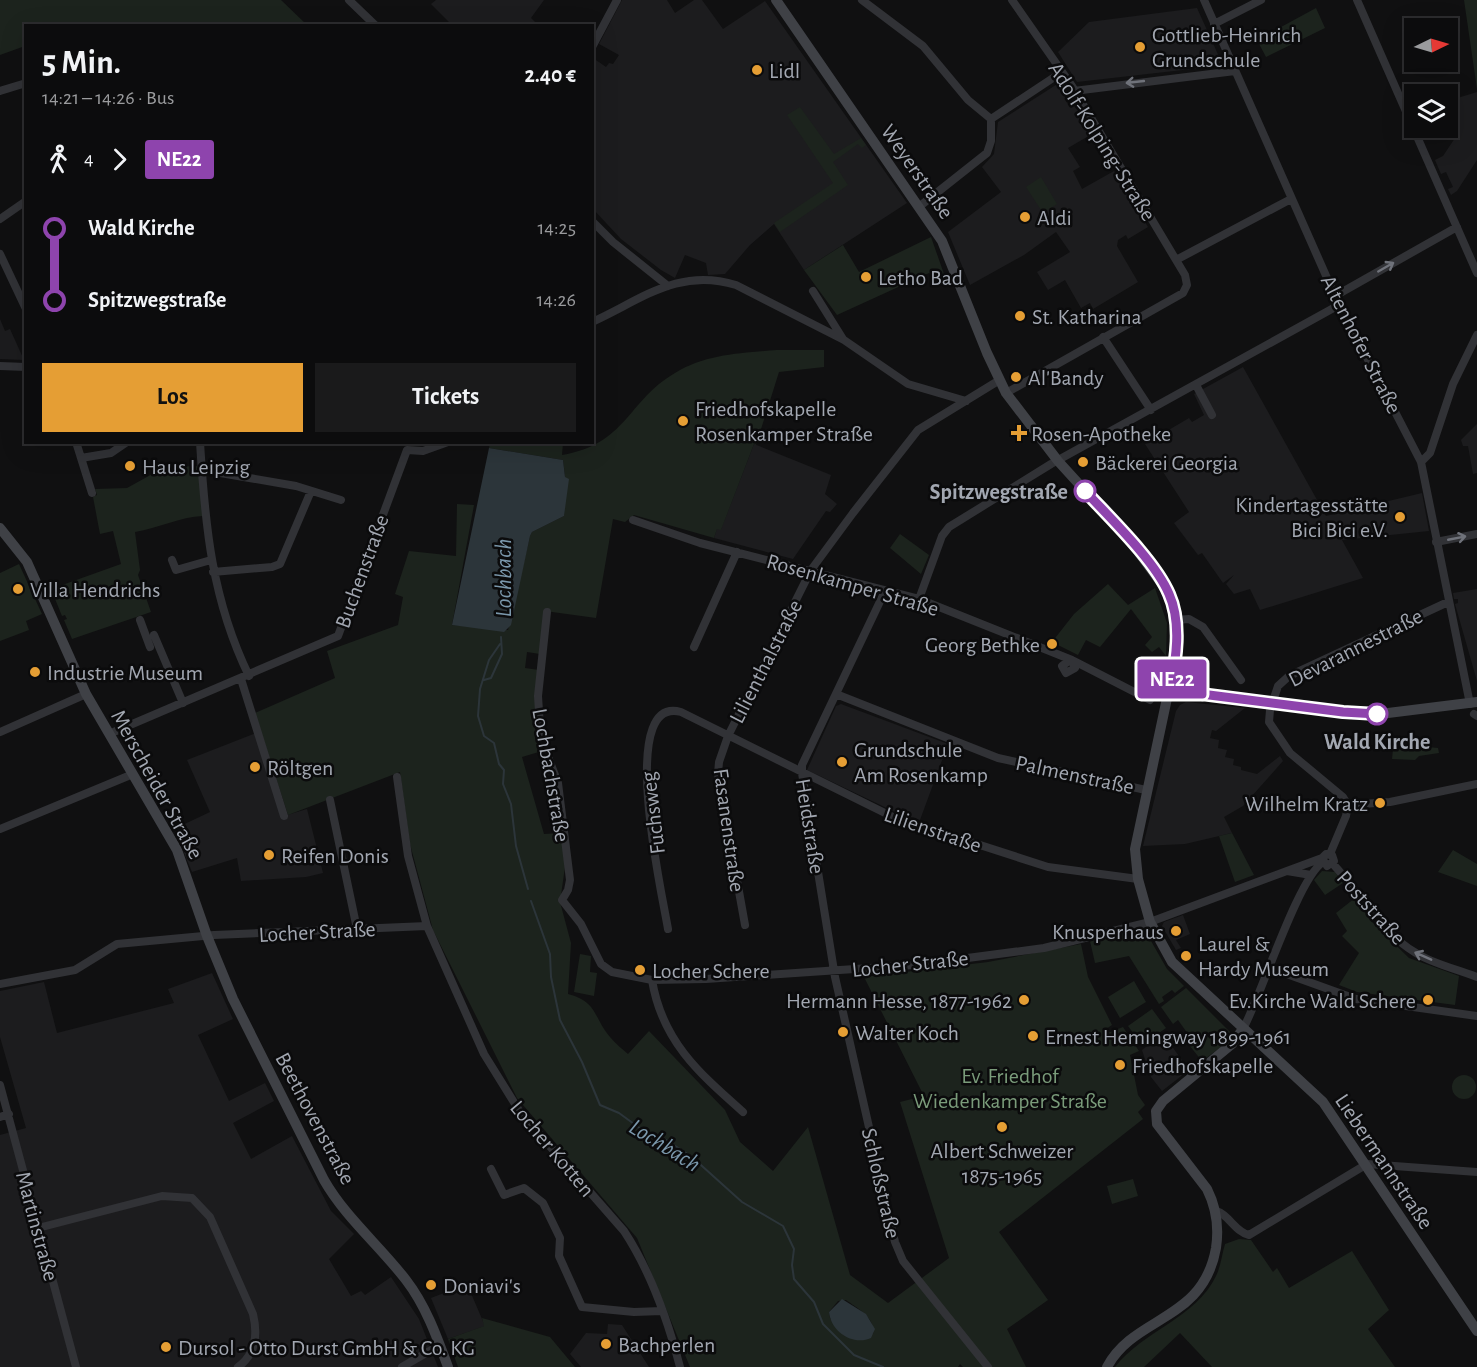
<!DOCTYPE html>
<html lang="de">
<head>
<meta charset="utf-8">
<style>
	body { margin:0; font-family:"Alegreya Sans",sans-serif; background:#1a1a1b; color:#f1f3f6; height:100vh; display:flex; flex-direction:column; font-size:22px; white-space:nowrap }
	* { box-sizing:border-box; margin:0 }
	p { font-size:20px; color:#9a9b9d }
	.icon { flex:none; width:33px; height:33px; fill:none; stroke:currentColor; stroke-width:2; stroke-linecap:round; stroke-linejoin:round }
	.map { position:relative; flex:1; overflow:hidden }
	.drawer { position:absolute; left:24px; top:24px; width:570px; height:420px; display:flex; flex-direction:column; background:#0c0c0d; border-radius:0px; box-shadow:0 6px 24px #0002,0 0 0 2px #2c2c2e }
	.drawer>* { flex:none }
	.badge { padding:0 12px; border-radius:4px; font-size:21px; line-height:39px }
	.needle { width:39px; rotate:85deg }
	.buttons { position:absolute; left:1404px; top:18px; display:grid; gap:12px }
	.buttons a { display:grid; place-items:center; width:54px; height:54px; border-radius:0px; background:#0c0c0d; box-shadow:0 6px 24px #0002,0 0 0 2px #2c2c2e; font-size:30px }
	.map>.badge { position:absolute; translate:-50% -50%; box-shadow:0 0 0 3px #fff }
	.legs { display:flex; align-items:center; gap:9px; height:66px; padding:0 18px; font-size:20px }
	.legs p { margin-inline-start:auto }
	.summary { display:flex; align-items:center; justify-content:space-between; height:102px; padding:0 18px }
	h1 { font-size:33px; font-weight:600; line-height:45px }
	.primary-button { display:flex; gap:12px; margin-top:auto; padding:12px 18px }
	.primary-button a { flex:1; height:69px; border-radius:0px; background:#e59e34; color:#111; font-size:24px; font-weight:600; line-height:69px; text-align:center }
	.primary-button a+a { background:#1a1a1b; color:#f1f3f6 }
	ul { padding:0 18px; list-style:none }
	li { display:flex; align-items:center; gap:21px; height:72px; font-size:22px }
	li i { display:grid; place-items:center; width:9px; height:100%; margin:0 8px; background:currentColor }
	li i::after { content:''; width:15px; height:15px; margin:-8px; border:4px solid; border-radius:50%; background:#0c0c0d }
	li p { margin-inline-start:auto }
	li:first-child i { background:linear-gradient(#0000 50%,currentColor 0) }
	li:last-child i { background:linear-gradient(currentColor 50%,#0000 0) }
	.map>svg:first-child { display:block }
</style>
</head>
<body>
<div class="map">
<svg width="1477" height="1367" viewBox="0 0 1477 1367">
	<rect width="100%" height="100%" fill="#101011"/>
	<path fill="#1c1c1e" d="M436,0H544L531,18L535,22L531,25L453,26L431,4Z
		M622,0H667L675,13L694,0H702L723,29L765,1L907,203L804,270L774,224L750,245L725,274L708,275L706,263L685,255L675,278L661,270L621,239L593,209V58L606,67L609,63L613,64L619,55L599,44Z
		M1197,8L1221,61L1218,66L1077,82L1058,52L1089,22Z
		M1062,81L1092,134L1068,148L1080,167L1073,171L1082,189L1114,171L1148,227L1128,239L1126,235L1118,240L1117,246L1138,282L1093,309L1090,303L1081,308L1065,280L1048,290L1037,272L1070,252L1056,232L1024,255L970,285L948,232L1001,192L982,167L994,154L998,122Z
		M1477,92V160L1457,191L1451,195L1448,189L1453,187L1446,172L1441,174L1435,160L1443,156L1455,138L1448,121V101Z
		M0,319L5,331L10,329L24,360L0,359Z
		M1243,367L1326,516L1422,493L1429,531L1342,540L1363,578L1260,610L1250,589L1234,594L1226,584L1234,575L1223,583L1202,553L1198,555L1174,523L1189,512L1145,444L1189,418L1192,422L1204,415L1194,394Z
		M1477,424V473L1473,474L1468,446H1463L1461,440Z
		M754,444L831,475L825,494L837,504L830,512L826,511L793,559L714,538L717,528L721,529Z
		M1477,589V681L1455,604L1458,603V599H1454L1453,593Z
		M1186,702L1245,708L1216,731L1212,730L1210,738L1219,740L1218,748L1227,750L1225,757L1234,759L1233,765L1241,767V770L1257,774L1280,756L1283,761L1243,806L1224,817L1232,833L1185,844L1143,846L1176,711L1180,705Z
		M841,704L948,744L920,820L893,811L807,770L836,706Z
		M261,731L287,815L307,809L323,873L306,877L241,881L237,858L192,872L174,829L210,812L187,760Z
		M1183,915L1190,934L1176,940L1181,948L1176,950L1162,926L1164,922Z
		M212,973L233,1019L198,1035L229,1101L265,1083L274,1101L233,1123L251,1159L292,1136L331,1211L354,1234L329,1259L351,1296L361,1291L365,1295L391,1277L419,1319L438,1367H0V1135L26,1128L0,1037V991L44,982L57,1033L174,1003L168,989Z
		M1163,1034L1189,1070L1162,1091L1151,1077L1142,1050Z
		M467,1284L485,1326L448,1339L431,1298Z
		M608,1324L622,1325L649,1367H581L570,1354L586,1333L607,1334Z"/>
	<path fill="#1c231d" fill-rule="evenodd" d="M0,0H281L307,25L26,26L25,46L0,55Z
		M1464,0H1477V89Z
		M1316,8L1325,28L1266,57L1257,40Z
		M800,107L834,154L861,138L866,145L862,148L858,144L833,162L848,185L780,232L774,223L833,183L787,115Z
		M1041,177L1057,204L1043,213L1026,187Z
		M931,237L944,274L934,278L929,273L837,315L804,270L843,245L859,272Z
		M777,350H824V367L779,372L756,445L754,444L721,530L717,529L714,538L634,515L625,522L613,519L596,618L545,611L540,654L527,652L525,668L539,670L542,751L522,757L544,834L561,833L565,867L560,902L571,943L568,994C598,1002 593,1017 610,1037C615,1043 622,1049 628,1054L649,1031L725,1110L740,1142L773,1171L808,1127L850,1275L888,1303L949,1258L900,1102L924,1096L864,977L988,962L1081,944L1088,977L1112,1025L1103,1031L1105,1034L1123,1027L1139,1051L1130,1055L1138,1095L1145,1105L1138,1112L1143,1119L999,1232L1048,1300L1007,1329L1026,1367H963L960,1364L958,1367H690L637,1238L517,1098L433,930L410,844L400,772L288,815L255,713L335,678L327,651L398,625L403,597L395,594L409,551L456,556L457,504L474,505L452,625L508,630L530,536L532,532L564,516L565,477L563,460L489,448L490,443H563L562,455C627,444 627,401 675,373C706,354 741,353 777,350ZM846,1300C857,1308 876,1318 873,1334L841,1333L830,1318L829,1312L838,1301Z
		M200,466L203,516C180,517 158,528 135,532L140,570L138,575L151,612L72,639L64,620L67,619L65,615L62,616L51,589L121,564L113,531L100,534L93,497L97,495L95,489L127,488L165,467Z
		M900,534L929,555L921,574L890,548Z
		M19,564L42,614L26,621L29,630L0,641V573Z
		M1108,584L1128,605L1155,588L1167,623L1166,656L1159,647L1152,652L1145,645L1152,637L1131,609L1100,647L1086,640L1078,655L1052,642L1074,614Z
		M1166,658L1159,696H1158L1150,692L1152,688L1145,675Z
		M1417,746L1438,748L1439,753L1419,756L1415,760L1392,759L1393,749L1411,750V747Z
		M1232,833L1254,875L1235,882L1219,836Z
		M1453,850L1477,864V886L1438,872Z
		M1322,871L1335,872L1343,883L1325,895L1314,880Z
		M1355,898L1373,923L1409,958L1459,976L1455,1005L1357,992L1339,985L1359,953L1342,936L1347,931L1336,913Z
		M1143,927L1167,969L1184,986L1175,993L1172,990L1162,997L1164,1001L1159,1004L1129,956L1095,963L1090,941Z
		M580,954L591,956L590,972L597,973L594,996L574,992Z
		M1134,981L1146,1002L1120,1018L1108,997Z
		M1186,988L1231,1033L1224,1045L1202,1061L1189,1045L1193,1041L1178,1020L1173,1024L1161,1007Z
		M1152,1009L1166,1028L1142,1045L1128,1026Z
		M1452 1087a12 12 0 1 1 24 0a12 12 0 1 1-24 0Z
		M1133,1179L1138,1196L1112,1204L1107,1186Z
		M1239,1239L1251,1240L1273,1272L1277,1268L1289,1288L1352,1251L1389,1310L1368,1329L1395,1367H1212L1180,1333L1144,1367H1115C1144,1330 1196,1318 1216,1276C1221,1266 1222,1254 1225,1244Z
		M482,1318L550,1337L575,1367H458L448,1339L484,1326Z"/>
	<path fill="#2c353a" d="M489,448L563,460L565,477L569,479L564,516L532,532L530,536L511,625L504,632L452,625Z
		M842,1299L866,1314L875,1329L871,1338C853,1346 831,1332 829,1312Z"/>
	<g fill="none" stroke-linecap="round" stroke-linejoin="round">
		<path stroke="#2c353a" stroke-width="2" d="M500,644L489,660L480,689L478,716L484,736L494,743L499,764L504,770L503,784L511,804L516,846L528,889
			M484,680L491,678L502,654L501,637
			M531,901L550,954L551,977L560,1020L582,1062L600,1105L619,1113L645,1132L660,1136L692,1157L742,1202L783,1226L794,1249L792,1265L794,1279L814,1302L823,1324L854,1355L883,1367"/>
		<path stroke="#313236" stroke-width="8" d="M349,0L376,26
			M862,0L923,46L968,100L991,119
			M1204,0L1335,296L1421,462L1470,704
			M1357,0L1477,273
			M1214,24L1261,0
			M592,47L617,0
			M0,91L26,83
			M1074,91L1235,71
			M920,206L987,153L991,141V119L1062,72
			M0,219L26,201
			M592,221L613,242L668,286
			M0,254L26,309
			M1176,260L1291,199
			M813,291L843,339
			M1335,296L1457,227
			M592,322C641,300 678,267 736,285L844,340L908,384L966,401
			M1103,337L1151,410
			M0,366L26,367
			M1196,385L1212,415
			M1006,393L1183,293L1187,285L1185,275L1072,86L1012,0
			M76,442L92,493
			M200,442C205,526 212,600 249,676
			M81,458L111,453L127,442
			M1421,462L1430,453L1453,384L1477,335
			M203,470L296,486L341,500
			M633,520L700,543L919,599L1072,660L1075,668L1066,673L1062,666L1070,660
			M1436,542L1477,534
			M172,560L176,570L211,560
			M213,572L272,567L280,564L311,491
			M885,591L802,765V773L835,977L895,1242L903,1261L988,1367
			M919,599L942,536L949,527L1051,464L1339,305
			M547,612L538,696L540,727L545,749L558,783L570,880L568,890L562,900L581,924L601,964L612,972L652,980L706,979L914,965L1044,948L1150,922L1322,858L1326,854L1332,855L1334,861L1327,866L1322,858
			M140,620L150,647
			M1175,620L1189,619L1203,627L1241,680
			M154,635L183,703
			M694,647L737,552
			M1074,661L1150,700
			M241,679L284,816
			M836,694L998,758L1146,790
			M1474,714L1477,716
			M0,732L86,694
			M109,734L338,636L407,450L423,451L448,442
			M397,777L408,856L427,926L484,1054L520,1112L624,1231C651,1272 668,1321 680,1367
			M330,800L357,929
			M1348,805L1343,797L1290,753L1269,722L1270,710L1278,686L1289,676L1448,602
			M1348,805L1390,802L1477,784
			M0,829L133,774
			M1330,854L1346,816L1348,805
			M1333,864C1360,893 1380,932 1416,953C1433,964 1457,969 1477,977
			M1287,871L1311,875
			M745,925L718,774L719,762L728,736L811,570L853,513L918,430L998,381
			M668,929C663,898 616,694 681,712L893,817L1048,867L1138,879
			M1270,968L1356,999L1477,1016
			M652,980C662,1041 699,1073 743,1112
			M0,984L75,970L117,944L214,935L427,926
			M1243,1029C1261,996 1298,878 1323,862
			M0,1085L76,1367
			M0,1117L9,1114
			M491,1169L504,1195L524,1188L543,1203L560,1238L559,1256L582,1307L634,1312L662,1311
			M1214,1210C1229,1214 1235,1232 1249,1235L1367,1164L1477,1172
			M38,1228L162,1196L192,1198L210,1217L253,1314C258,1335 256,1354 238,1367
			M402,1367L440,1345"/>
		<path stroke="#3f4146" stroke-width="10" d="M776,0L942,241L987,353L1006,393L1058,461L1129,539L1170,595L1176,631L1173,670L1135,849L1138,879L1150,922L1172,962L1323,1102L1477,1331
			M0,528L27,562L86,694L177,850L207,936L233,999L324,1180C345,1217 380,1246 406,1280C426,1306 437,1337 448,1367
			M1170,690L1343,712L1380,714L1477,702
			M1107,1367C1135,1315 1203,1322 1216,1248C1219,1228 1216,1207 1207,1189L1157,1124L1156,1111L1163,1101L1232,1044L1243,1029"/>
	</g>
	<defs><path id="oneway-shaft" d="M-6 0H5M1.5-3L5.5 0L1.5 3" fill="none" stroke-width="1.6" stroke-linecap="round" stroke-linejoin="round" transform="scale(1.5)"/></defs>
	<g stroke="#6f727a">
		<use href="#oneway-shaft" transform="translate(1135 82) rotate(174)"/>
		<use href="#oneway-shaft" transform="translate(1386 267) rotate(-30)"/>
		<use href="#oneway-shaft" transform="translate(1457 538) rotate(-11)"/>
		<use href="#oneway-shaft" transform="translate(1423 956) rotate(-156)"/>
	</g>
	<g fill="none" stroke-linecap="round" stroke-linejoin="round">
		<defs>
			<path id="line-1" d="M1085,491C1110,518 1155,561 1169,594C1182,623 1176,660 1170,690L1343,712L1377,714"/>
		</defs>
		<use href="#line-1" stroke="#fff" stroke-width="14"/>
		<use href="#line-1" stroke="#8e44ad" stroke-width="9"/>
	</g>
	<g fill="#e59e34" stroke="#0b0b0c" stroke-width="2">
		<circle cx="1140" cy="47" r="6"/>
		<circle cx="757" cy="70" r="6"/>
		<circle cx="1025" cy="217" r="6"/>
		<circle cx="866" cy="277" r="6"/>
		<circle cx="1020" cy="316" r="6"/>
		<circle cx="1016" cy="377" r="6"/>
		<circle cx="683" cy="421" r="6"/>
		<path d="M1016 424h6v6h6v6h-6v6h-6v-6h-6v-6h6z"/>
		<circle cx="1083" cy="462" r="6"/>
		<circle cx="130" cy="466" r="6"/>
		<circle cx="1400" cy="517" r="6"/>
		<circle cx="18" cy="589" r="6"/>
		<circle cx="1052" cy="644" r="6"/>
		<circle cx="35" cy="672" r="6"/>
		<circle cx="842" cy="762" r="6"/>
		<circle cx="255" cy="767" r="6"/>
		<circle cx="1380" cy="803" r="6"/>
		<circle cx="269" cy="855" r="6"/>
		<circle cx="1176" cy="931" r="6"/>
		<circle cx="1186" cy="956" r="6"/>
		<circle cx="640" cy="970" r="6"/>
		<circle cx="1024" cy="1000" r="6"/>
		<circle cx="1428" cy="1000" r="6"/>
		<circle cx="843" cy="1032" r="6"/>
		<circle cx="1033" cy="1036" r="6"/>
		<circle cx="1120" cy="1065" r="6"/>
		<circle cx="1002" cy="1127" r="6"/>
		<circle cx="431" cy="1285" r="6"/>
		<circle cx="606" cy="1344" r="6"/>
		<circle cx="166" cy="1347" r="6"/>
	</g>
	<g fill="#fff" stroke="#8e44ad" stroke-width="3">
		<circle cx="1085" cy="491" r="10"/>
		<circle cx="1377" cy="714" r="10"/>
	</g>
	<g text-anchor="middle" stroke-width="5" stroke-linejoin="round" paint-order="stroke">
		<g font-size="22" fill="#a2a7b1" stroke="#0b0b0c" text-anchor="start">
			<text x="1152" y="42">Gottlieb-Heinrich<tspan x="1152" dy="25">Grundschule</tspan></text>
			<text x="769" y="78">Lidl</text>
			<text x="1037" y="225">Aldi</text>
			<text x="878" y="285">Letho Bad</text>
			<text x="1032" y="324">St. Katharina</text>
			<text x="1028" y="385">Al'Bandy</text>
			<text x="695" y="416">Friedhofskapelle<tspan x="695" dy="25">Rosenkamper Straße</tspan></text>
			<text x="1031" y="441">Rosen-Apotheke</text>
			<text x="1095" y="470">Bäckerei Georgia</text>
			<text x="142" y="474">Haus Leipzig</text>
			<text x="1388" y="512" text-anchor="end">Kindertagesstätte<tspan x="1388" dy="25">Bici Bici e.V.</tspan></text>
			<text x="30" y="597">Villa Hendrichs</text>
			<text x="1040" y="652" text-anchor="end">Georg Bethke</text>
			<text x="47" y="680">Industrie Museum</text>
			<text x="854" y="757">Grundschule<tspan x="854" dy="25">Am Rosenkamp</tspan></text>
			<text x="267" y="775">Röltgen</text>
			<text x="1368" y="811" text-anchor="end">Wilhelm Kratz</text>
			<text x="281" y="863">Reifen Donis</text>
			<text x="1164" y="939" text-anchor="end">Knusperhaus</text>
			<text x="1198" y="951">Laurel &amp;<tspan x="1198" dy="25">Hardy Museum</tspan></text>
			<text x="652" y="978">Locher Schere</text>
			<text x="1012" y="1008" text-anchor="end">Hermann Hesse, 1877-1962</text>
			<text x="1416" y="1008" text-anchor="end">Ev.Kirche Wald Schere</text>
			<text x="855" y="1040">Walter Koch</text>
			<text x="1045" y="1044">Ernest Hemingway 1899-1961</text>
			<text x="1132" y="1073">Friedhofskapelle</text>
			<text x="1002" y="1158" text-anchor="middle">Albert Schweizer<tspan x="1002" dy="25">1875-1965</tspan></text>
			<text x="443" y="1293">Doniavi's</text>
			<text x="618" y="1352">Bachperlen</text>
			<text x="178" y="1355">Dursol - Otto Durst GmbH &amp; Co. KG</text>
		</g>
		<g font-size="22" fill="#a2a7b1" stroke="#0b0b0c">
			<text transform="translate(1103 141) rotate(58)" y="8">Adolf-Kolping-Straße</text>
			<text transform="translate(918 171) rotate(55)" y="8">Weyerstraße</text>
			<text transform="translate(1362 344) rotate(63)" y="8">Altenhofer Straße</text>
			<text transform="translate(361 571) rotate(-70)" y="8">Buchenstraße</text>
			<text transform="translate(853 584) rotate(16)" y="8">Rosenkamper Straße</text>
			<text transform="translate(1355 647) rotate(-27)" y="8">Devarannestraße</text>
			<text transform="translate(765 661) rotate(-63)" y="8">Lilienthalstraße</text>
			<text transform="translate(1075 774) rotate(12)" y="8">Palmenstraße</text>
			<text transform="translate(552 775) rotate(80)" y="8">Lochbachstraße</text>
			<text transform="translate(158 784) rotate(61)" y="8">Merscheider Straße</text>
			<text transform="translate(652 813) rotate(-97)" y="8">Fuchsweg</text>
			<text transform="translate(811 826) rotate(81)" y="8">Heidstraße</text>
			<text transform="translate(933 829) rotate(19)" y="8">Lilienstraße</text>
			<text transform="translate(730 830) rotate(82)" y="8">Fasanenstraße</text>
			<text transform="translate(1372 907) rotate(48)" y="8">Poststraße</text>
			<text transform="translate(317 931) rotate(-3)" y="8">Locher Straße</text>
			<text transform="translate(910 963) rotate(-6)" y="8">Locher Straße</text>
			<text transform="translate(316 1118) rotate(62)" y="8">Beethovenstraße</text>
			<text transform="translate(553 1148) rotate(50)" y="8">Locher Kotten</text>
			<text transform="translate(1385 1161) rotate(56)" y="8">Liebermannstraße</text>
			<text transform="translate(882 1183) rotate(77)" y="8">Schloßstraße</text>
			<text transform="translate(38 1226) rotate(75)" y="8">Martinstraße</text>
		</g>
		<g font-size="22" font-weight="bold" fill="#a2a7b1" stroke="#0b0b0c" text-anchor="end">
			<text x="1068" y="499">Spitzwegstraße</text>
			<text x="1377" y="749" text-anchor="middle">Wald Kirche</text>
		</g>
		<g font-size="22" fill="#7a9b7a" stroke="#0b0b0c">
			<text x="1010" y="1083">Ev. Friedhof<tspan x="1010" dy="25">Wiedenkamper Straße</tspan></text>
		</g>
		<g font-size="24" font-style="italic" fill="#7a97ab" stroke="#0b0b0c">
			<text transform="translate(503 578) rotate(-90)" y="8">Lochbach</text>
			<text transform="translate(665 1145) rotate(32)" y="8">Lochbach</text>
		</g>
	</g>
</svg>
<div class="buttons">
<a><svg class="needle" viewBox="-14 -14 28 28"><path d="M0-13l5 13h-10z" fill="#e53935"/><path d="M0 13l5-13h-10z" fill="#9a9b9d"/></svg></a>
<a><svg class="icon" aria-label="layers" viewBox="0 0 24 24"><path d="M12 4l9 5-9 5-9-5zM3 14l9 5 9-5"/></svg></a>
</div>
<b class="badge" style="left:1172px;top:679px;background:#8e44ad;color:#fff">NE22</b>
<section class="drawer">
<div class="summary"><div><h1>5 Min.</h1><p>14:21 – 14:26 · Bus</p></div><b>2.40 €</b></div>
<div class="legs"><svg class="icon" aria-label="walk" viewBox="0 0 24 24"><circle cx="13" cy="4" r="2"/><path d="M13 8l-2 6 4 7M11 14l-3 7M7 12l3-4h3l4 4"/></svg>4<svg class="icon" aria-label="forward" viewBox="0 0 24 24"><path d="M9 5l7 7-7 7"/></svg><b class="badge" style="background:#8e44ad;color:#fff">NE22</b></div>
<ul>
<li><i style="color:#8e44ad"></i><b>Wald Kirche</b><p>14:25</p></li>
<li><i style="color:#8e44ad"></i><b>Spitzwegstraße</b><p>14:26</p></li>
</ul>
<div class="primary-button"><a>Los</a><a>Tickets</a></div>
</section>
</div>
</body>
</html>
